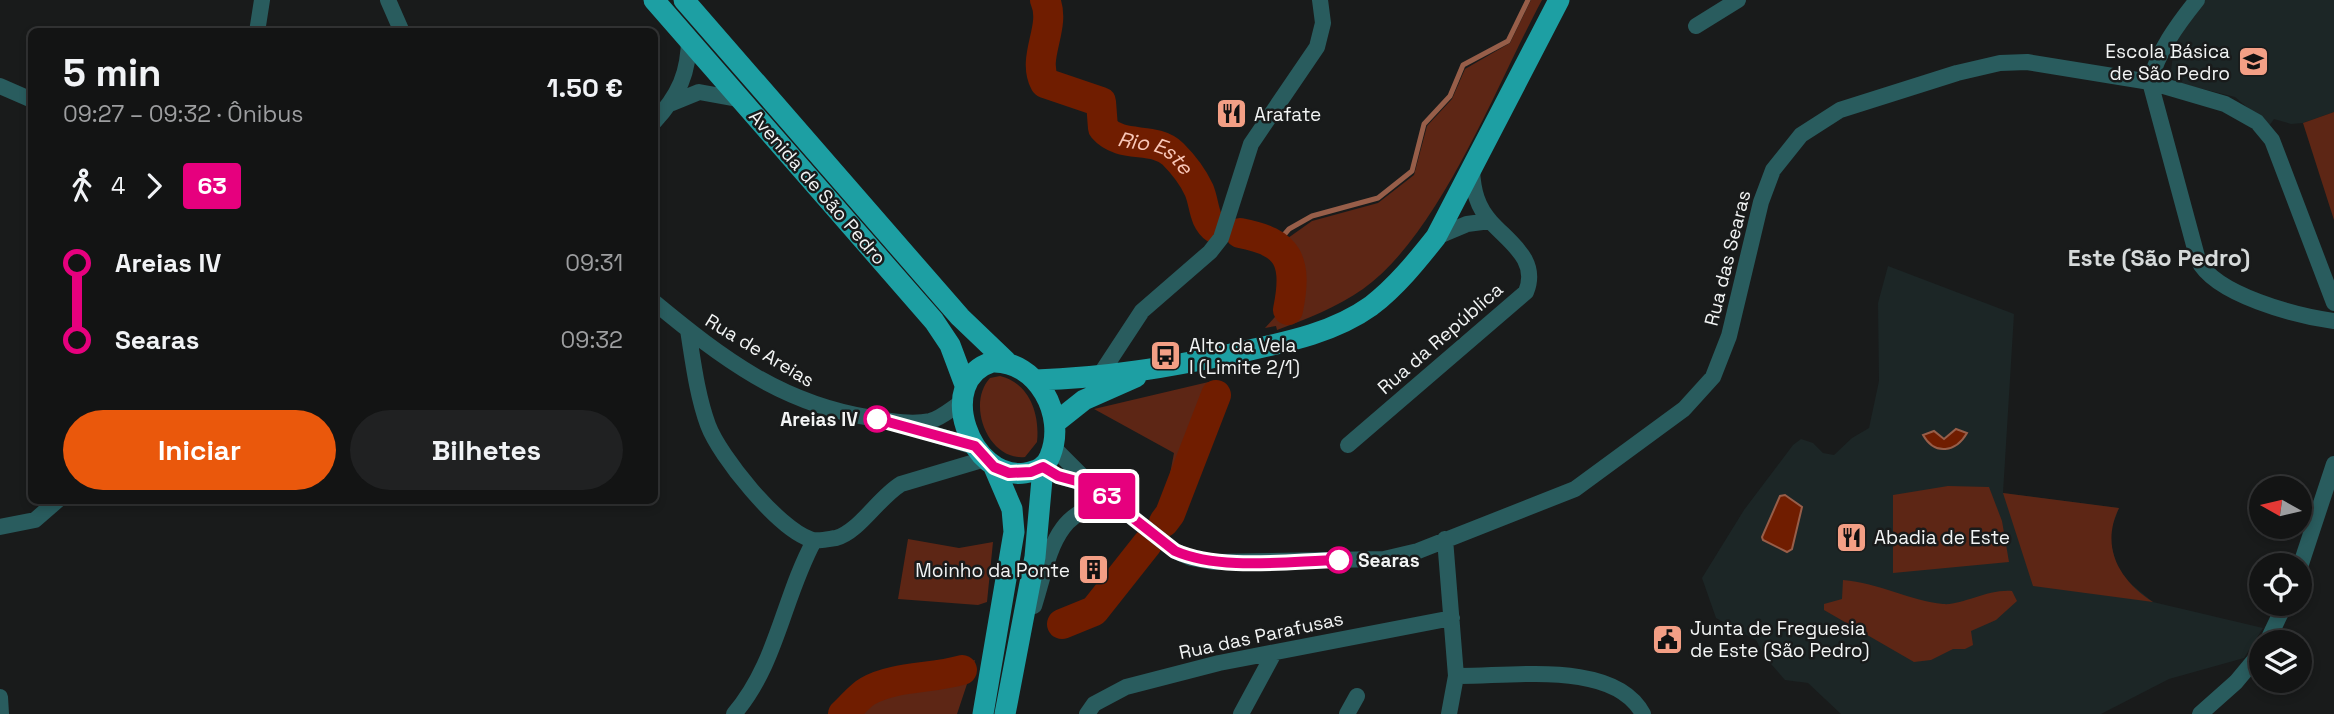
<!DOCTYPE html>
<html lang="pt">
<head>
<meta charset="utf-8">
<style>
	body { margin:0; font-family:"Space Grotesk",sans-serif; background:#202122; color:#f1f3f6; height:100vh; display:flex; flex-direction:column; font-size:26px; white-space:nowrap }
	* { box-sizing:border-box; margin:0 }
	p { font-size:23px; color:#9d9ea0 }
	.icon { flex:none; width:38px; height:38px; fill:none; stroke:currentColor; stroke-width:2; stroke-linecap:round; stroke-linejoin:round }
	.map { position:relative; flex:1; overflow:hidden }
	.drawer { position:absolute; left:28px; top:28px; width:630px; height:476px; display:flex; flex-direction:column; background:#131414; border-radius:10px; box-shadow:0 4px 10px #0003,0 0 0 2px #323334 }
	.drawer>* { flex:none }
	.badge { padding:0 14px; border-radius:5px; font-size:24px; line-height:46px }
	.needle { width:46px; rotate:278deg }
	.fabs { position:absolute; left:2249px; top:476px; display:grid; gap:14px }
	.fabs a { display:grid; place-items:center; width:63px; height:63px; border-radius:50%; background:#131414; box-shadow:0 4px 10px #0003,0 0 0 2px #323334; font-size:35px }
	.map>.badge { position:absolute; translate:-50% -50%; box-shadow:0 0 0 4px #fff }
	.legs { display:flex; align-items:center; gap:10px; height:77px; padding:0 35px; font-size:23px }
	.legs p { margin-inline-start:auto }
	.head { display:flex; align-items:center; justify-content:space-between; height:119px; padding:0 35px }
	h1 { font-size:38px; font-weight:700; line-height:52px }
	.primary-button { display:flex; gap:14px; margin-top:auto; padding:14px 35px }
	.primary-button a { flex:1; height:80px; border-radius:42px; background:#ea580c; color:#fff; font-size:28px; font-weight:700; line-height:80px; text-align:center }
	.primary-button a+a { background:#202122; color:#f1f3f6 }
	ul { padding:0 35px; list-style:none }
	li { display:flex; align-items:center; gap:24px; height:77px; font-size:26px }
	li i { display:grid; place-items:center; width:10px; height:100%; margin:0 9px; background:currentColor }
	li i::after { content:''; width:18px; height:18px; margin:-9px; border:5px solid; border-radius:50%; background:#131414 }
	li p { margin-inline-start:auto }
	li:first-child i { background:linear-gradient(#0000 50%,currentColor 0) }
	li:last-child i { background:linear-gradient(currentColor 50%,#0000 0) }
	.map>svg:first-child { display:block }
</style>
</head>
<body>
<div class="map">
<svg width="2334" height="714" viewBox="0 0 2334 714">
	<rect width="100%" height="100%" fill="#191b1b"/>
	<path fill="#1c2626" d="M2205,0H2334V112L2303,123L2291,124L2274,119L2269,126L2235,97L2175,82L2171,70L2175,41Z
		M1888,266L2014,314L2003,493L2119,508L2110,532L2111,544L2118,570L2125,579L2153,602L2263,628L2244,658L2169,679L2101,714H1841L1808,683L1785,680L1765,657L1756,640L1716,618L1702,578L1744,510L1793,445L1801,439L1813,443L1823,453L1834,455L1852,438L1869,428L1879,381L1878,303Z"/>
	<path fill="#5d2615" d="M1531,0H1542C1496,85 1441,233 1363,289C1337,307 1307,319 1277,330L1276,326L1265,328L1282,309L1292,311C1300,286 1296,264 1281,243L1312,221L1378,203L1414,175L1427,126L1452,99L1465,69L1510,43Z
		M2334,112V220L2303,123Z
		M1000,376C1030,383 1040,415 1037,442L1025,457C988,461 966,404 990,378Z
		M1217,380L1197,421L1160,519L1155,516L1169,479L1174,453L1094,409Z
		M1948,486L1989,487L2002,521L2009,562L1893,573V495Z
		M2003,493L2119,508C2100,547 2119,580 2153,602L2033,586Z
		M908,539L959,548L993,542L987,602L978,605L898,599Z
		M1843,580C1878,583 1912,601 1943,604C1961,606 1987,589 2012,591L2017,601L1996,620L1971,631L1973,645L1965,649H1953L1931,660L1914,662L1824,610V604L1842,599Z
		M975,660L957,714H834L858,692L864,680L886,671L953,667Z"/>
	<path fill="#701d00" stroke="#975e49" stroke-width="2" d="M1956,429L1967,433C1956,452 1935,456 1923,435L1934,431L1944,439Z
		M1785,495L1802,507L1792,549L1787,552L1763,540L1762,537L1780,496Z"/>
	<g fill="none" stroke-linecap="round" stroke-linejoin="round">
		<path stroke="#975e49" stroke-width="5" d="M1277,243L1289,229L1312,216L1378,198L1412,171L1424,124L1450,96L1463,65L1508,41L1528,0"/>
		<g stroke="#701d00" stroke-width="30">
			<path id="s1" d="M1045,0C1057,27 1031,57 1045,83L1101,102L1103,128C1122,150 1153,135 1173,154C1183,164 1193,177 1199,190C1205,204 1203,220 1216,229"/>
			<path d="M1240,233C1289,242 1298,261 1288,310"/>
			<path d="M1164,522L1170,514L1216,395"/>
			<path d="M1062,624L1094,611L1147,544"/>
			<path d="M843,714C851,707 859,696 868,691C894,676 932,679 962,670"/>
		</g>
		<path stroke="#295c5e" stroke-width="16" d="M388,0L402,32
			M2197,0C2177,25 2158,51 2150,82L2198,260C2215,295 2297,316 2334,321
			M1696,26L1738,0
			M257,32L262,0
			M0,86L32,100
			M672,103L699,92L743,100
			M654,122C679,95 689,73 689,37
			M1436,237L1467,224L1490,221
			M654,302C723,359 782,404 872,418C890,421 912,425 930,421C942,418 952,408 962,402
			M688,330C693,361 697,395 708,425C720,457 778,528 810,539C817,542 828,539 836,538C859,532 879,497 901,484L985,459
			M1098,378L1142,311L1210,252L1221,238L1251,144L1317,47L1323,23L1320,0
			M907,426L975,447
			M1348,445L1526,292C1539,260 1510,243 1491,222C1477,207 1473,190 1472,170
			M1053,447L1091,485L1175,551L1191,558L1213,562L1384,559L1418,551L1575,489L1684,409L1713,377L1729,336L1761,202L1773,170L1801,135L1840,110L1957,73L2000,63L2027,62L2150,82L2225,104L2257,122L2272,140L2334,303
			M1043,468L1058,476L1091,485
			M0,527L35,520L58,500
			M1445,539L1456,676L1449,714
			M2300,567L2334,464
			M1034,606C1050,556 1053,503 1119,504
			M2267,642L2285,604
			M1456,676C1509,677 1614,659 1643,714
			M0,697L1,714
			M734,714C777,664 783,598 814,541
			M1087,714L1094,704L1126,687L1219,663L1452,618
			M1241,714L1274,653
			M1347,714L1357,696
			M2200,714L2236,682L2261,652"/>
		<path stroke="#1d9fa3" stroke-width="21" d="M654,0L934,321L950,345L965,385
			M684,0L960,317L1006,361
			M992,362C1037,360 1067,415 1050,456C1046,467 1037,471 1025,473C970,481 934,380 992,362Z
			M1036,380C1105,378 1169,367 1236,353C1282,343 1332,334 1371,306C1396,287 1417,261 1436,237L1559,0
			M1055,423L1084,400L1136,377
			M983,714L1014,532L1012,509L994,467
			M1005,714L1035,557L1043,468"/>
	</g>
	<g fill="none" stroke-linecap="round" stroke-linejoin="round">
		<defs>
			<path id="line-1" d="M877,419L975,446L994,467L1009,473L1031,472L1043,467L1058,476L1091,485L1175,551C1220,571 1289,561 1339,560"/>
		</defs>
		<use href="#line-1" stroke="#fff" stroke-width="16"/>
		<use href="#line-1" stroke="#e6007e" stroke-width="10"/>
	</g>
	<defs>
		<symbol id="school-square" viewBox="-11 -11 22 22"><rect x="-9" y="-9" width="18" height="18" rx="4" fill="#f39f85" stroke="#191b1b"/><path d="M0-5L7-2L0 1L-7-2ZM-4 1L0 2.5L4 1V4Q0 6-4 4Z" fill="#111"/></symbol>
		<symbol id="restaurant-square" viewBox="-11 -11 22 22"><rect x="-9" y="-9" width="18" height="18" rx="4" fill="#f39f85" stroke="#191b1b"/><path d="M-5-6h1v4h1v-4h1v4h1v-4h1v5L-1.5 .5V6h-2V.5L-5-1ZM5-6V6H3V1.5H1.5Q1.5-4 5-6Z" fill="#111"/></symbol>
		<symbol id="bus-square" viewBox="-11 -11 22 22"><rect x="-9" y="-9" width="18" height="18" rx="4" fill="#f39f85" stroke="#191b1b"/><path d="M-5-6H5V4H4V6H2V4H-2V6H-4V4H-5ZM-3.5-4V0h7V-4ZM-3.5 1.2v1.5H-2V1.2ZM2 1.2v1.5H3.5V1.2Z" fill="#111"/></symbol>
		<symbol id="building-square" viewBox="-11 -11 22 22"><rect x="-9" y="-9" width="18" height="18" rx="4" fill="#f39f85" stroke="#191b1b"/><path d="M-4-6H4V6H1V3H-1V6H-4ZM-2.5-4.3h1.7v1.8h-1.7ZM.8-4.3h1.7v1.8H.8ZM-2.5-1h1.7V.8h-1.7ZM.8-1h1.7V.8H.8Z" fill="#111"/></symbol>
		<symbol id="civic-square" viewBox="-11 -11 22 22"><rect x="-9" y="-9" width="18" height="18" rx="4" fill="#f39f85" stroke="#191b1b"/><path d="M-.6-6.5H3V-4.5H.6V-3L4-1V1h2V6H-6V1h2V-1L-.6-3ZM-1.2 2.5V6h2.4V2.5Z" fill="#111"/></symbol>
	</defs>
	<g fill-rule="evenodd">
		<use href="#school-square" x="2236" y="44" width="35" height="35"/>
		<use href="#restaurant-square" x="1214" y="96" width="35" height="35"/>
		<use href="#bus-square" x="1148" y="338" width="35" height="35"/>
		<use href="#restaurant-square" x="1834" y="520" width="35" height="35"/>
		<use href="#building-square" x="1076" y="552" width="35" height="35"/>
		<use href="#civic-square" x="1650" y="622" width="35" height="35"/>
	</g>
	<g fill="#fff" stroke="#e6007e" stroke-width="3.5">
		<circle cx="877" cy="419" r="12"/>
		<circle cx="1339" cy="560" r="12"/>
	</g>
	<g text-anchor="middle" stroke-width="5" stroke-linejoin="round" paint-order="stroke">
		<g font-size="19" fill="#f2f4f4" stroke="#191b1b" text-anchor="start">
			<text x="2230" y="58" text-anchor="end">Escola Básica<tspan x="2230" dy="22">de São Pedro</tspan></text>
			<text x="1254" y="121">Arafate</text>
			<text x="1189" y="352">Alto da Vela<tspan x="1189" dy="22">I (Limite 2/1)</tspan></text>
			<text x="1874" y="544">Abadia de Este</text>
			<text x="1070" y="577" text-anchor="end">Moinho da Ponte</text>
			<text x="1690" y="635">Junta de Freguesia<tspan x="1690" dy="22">de Este (São Pedro)</tspan></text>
		</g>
		<g font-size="19" fill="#f2f4f4" stroke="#191b1b">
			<text transform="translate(818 187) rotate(49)" y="7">Avenida de São Pedro</text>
			<text transform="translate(1727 258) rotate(-76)" y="7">Rua das Searas</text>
			<text transform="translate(1440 338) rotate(-41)" y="7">Rua da República</text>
			<text transform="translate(760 350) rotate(31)" y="7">Rua de Areias</text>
			<text transform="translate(1261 635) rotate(-12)" y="7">Rua das Parafusas</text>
		</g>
		<g font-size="19" font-weight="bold" fill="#f2f4f4" stroke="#191b1b" text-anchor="end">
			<text x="858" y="426">Areias IV</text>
			<text x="1358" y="567" text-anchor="start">Searas</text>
		</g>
		<g font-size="21" font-style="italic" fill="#f9c7b8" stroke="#191b1b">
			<text dy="7" stroke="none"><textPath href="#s1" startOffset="229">Rio Este</textPath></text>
		</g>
		<g font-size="23" font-weight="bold" fill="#d6dada" stroke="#191b1b">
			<text x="2159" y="266">Este (São Pedro)</text>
		</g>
	</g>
</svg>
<div class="fabs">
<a><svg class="needle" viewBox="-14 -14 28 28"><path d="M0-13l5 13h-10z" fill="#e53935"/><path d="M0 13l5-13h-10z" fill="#9d9ea0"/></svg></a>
<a><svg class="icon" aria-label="locate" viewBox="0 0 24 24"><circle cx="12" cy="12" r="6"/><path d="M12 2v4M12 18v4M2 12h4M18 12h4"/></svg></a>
<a><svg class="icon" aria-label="layers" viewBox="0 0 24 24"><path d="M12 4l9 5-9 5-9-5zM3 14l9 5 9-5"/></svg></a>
</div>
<b class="badge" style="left:1107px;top:496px;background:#e6007e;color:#fff">63</b>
<section class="drawer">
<div class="head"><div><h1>5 min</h1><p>09:27 – 09:32 · Ônibus</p></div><b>1.50 €</b></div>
<div class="legs"><svg class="icon" aria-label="walk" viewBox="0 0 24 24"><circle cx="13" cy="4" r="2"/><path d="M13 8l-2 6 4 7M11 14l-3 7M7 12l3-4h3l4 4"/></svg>4<svg class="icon" aria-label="forward" viewBox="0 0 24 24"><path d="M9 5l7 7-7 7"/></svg><b class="badge" style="background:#e6007e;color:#fff">63</b></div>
<ul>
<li><i style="color:#e6007e"></i><b>Areias IV</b><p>09:31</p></li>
<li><i style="color:#e6007e"></i><b>Searas</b><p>09:32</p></li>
</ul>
<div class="primary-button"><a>Iniciar</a><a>Bilhetes</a></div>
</section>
</div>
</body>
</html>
